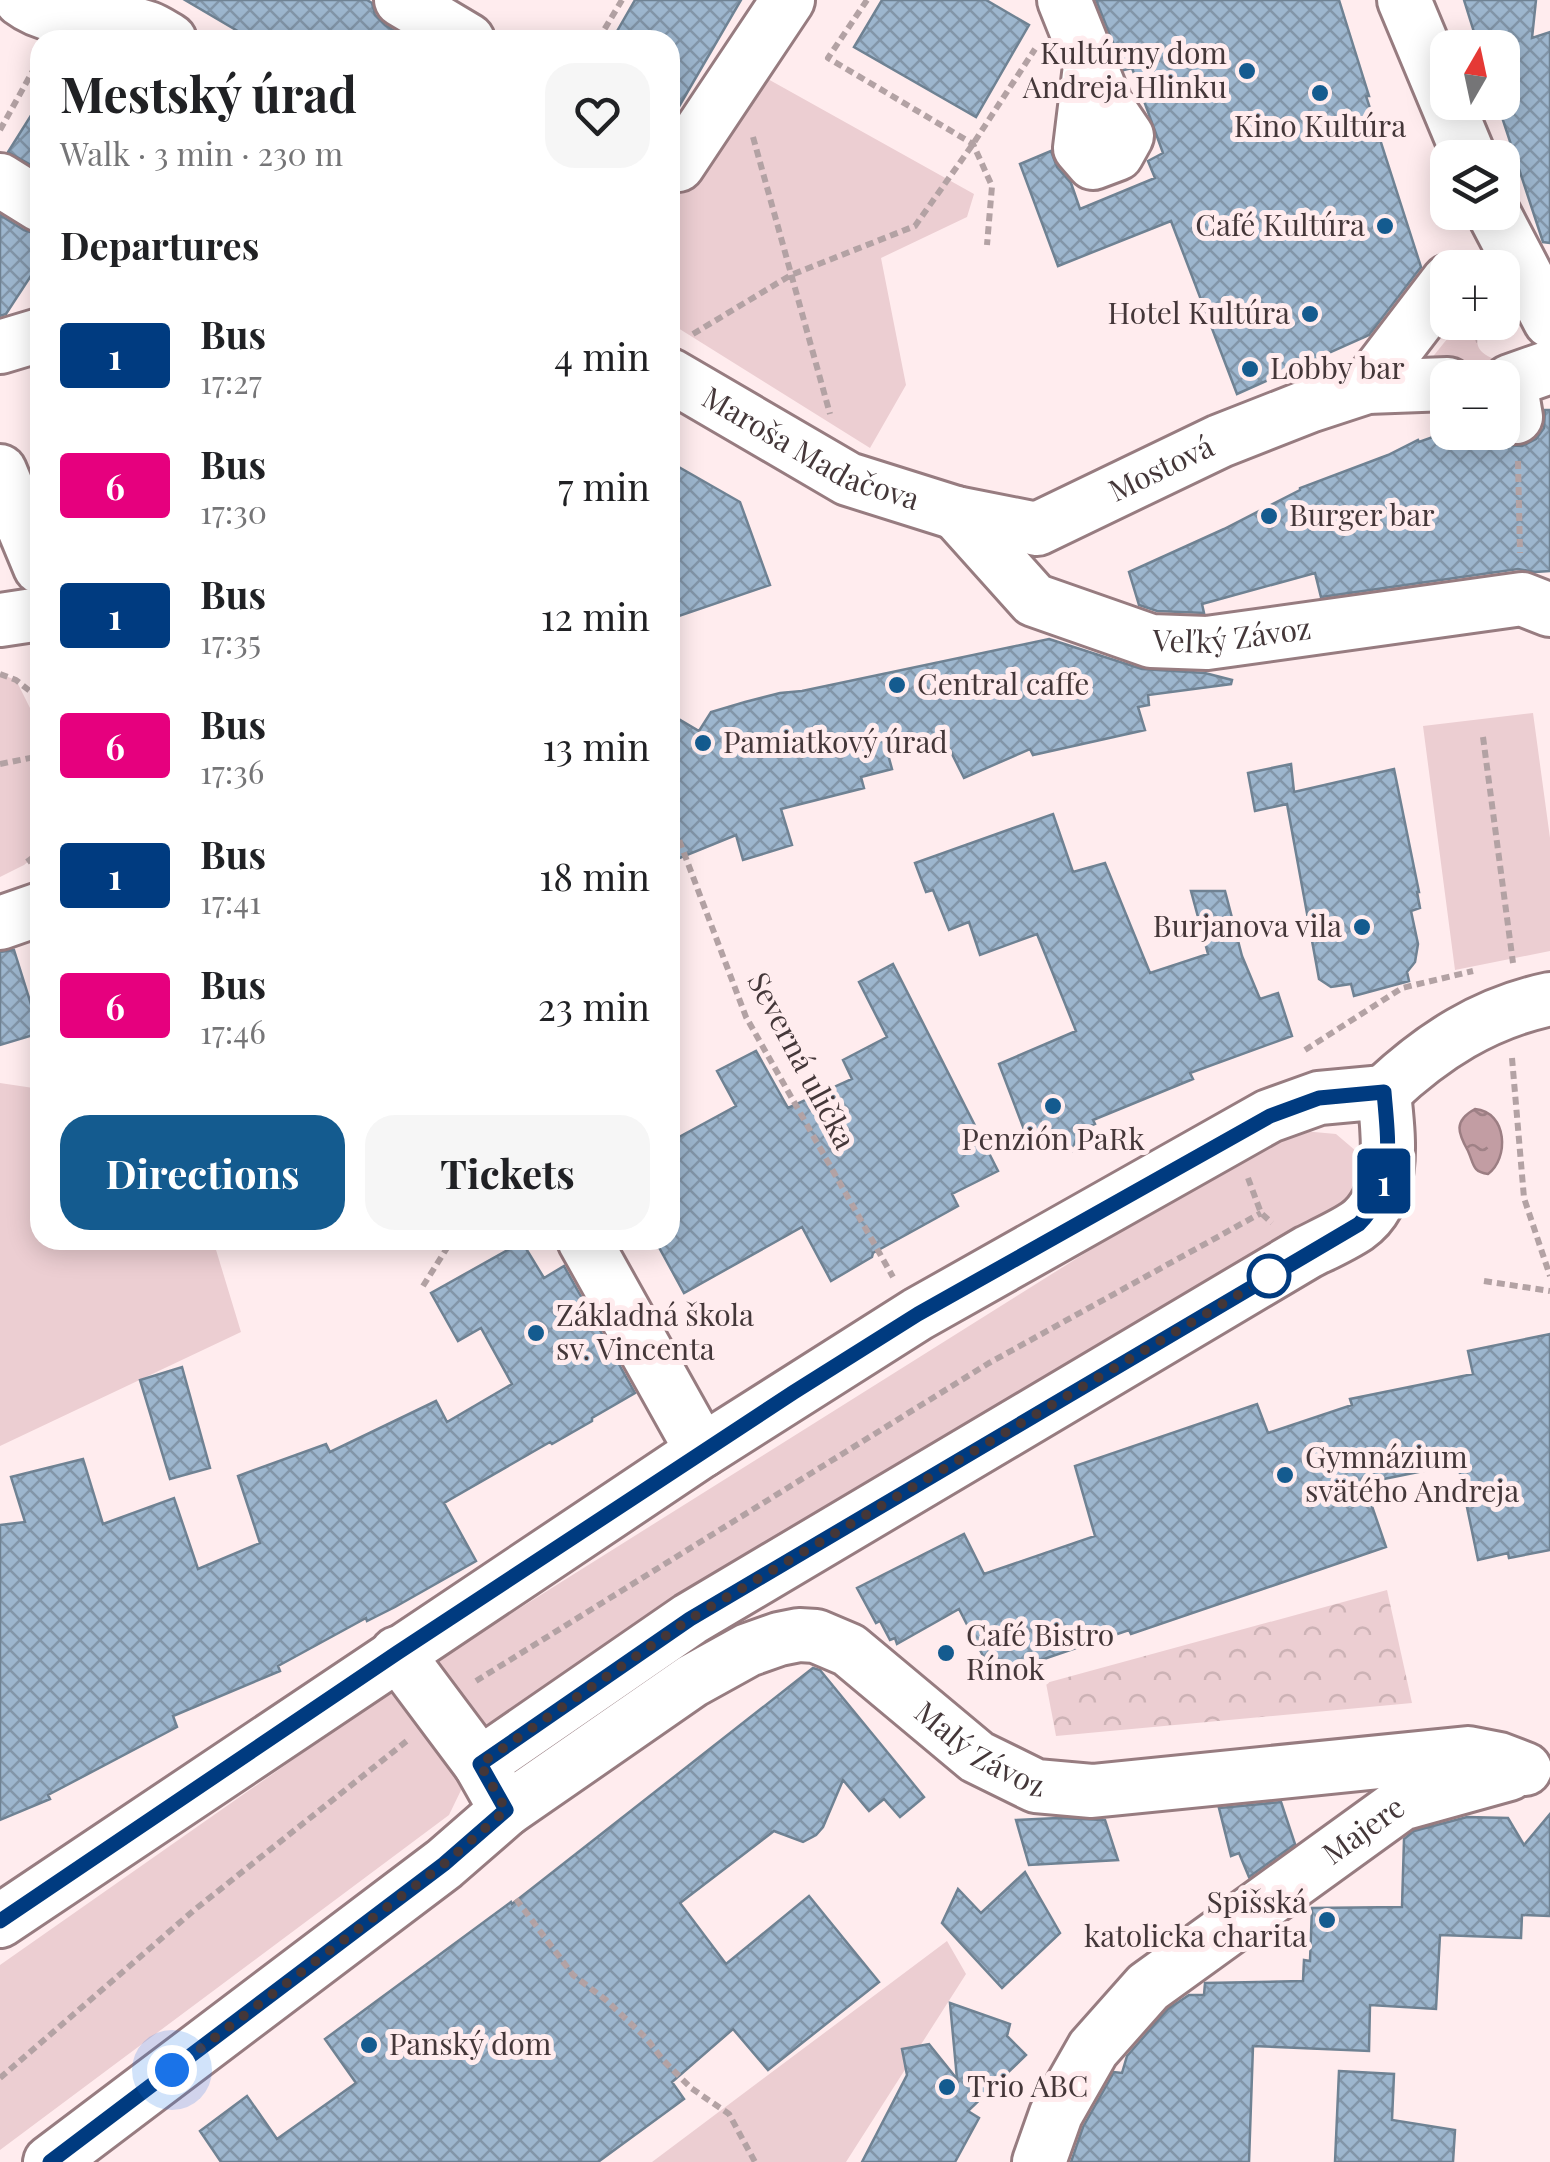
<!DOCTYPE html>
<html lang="en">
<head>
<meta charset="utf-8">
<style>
	body { margin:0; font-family:"Playfair Display",serif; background:#f6f6f6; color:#202124; height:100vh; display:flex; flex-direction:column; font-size:38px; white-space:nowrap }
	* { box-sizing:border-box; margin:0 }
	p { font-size:32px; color:#757577 }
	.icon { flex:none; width:55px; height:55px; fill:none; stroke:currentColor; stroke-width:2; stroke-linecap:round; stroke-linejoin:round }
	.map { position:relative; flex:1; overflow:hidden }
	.sheet { position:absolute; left:30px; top:30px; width:650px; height:1220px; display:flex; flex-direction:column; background:#fff; border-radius:30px; box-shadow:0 5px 25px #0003 }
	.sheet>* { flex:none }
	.badge { padding:0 20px; border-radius:8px; font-size:35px; line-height:65px }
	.needle { width:65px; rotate:9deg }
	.controls { position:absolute; left:1430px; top:30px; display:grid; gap:20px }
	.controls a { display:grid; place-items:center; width:90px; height:90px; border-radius:20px; background:#fff; box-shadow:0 5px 25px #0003; font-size:50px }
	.you { position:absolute; width:50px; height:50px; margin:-25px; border:8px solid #fff; border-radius:50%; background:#1a73e8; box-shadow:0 0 0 15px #1a73e833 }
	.map>.badge { position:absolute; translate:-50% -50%; box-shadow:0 0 0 5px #fff }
	h2 { padding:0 30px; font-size:38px; line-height:90px }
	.round { display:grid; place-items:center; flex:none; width:105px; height:105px; border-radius:30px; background:#f6f6f6 }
	.overview { display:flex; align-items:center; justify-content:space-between; height:170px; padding:0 30px }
	h1 { font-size:48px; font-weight:700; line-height:75px }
	.action { display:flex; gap:20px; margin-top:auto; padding:20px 30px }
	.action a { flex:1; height:115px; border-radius:30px; background:#145b8f; color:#fff; font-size:40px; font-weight:700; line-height:115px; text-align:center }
	.action a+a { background:#f6f6f6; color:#202124 }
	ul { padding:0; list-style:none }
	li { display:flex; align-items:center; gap:30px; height:130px; padding:0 30px }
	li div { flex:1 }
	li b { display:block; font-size:38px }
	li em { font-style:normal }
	li .badge { min-width:110px; font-weight:700; text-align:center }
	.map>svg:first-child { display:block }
</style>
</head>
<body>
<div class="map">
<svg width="1550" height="2162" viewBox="0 0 1550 2162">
	<defs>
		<pattern id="grass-tufts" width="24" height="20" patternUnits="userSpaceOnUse" patternTransform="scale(2.5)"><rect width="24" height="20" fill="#ecced2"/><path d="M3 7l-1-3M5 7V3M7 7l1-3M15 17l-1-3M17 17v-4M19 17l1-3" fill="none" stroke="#ccb2b5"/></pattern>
		<pattern id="forest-crowns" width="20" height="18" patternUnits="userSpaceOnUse" patternTransform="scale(2.5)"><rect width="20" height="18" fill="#ecced2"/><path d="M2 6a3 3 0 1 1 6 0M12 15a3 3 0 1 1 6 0" fill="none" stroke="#ccb2b5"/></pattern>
		<pattern id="water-ripples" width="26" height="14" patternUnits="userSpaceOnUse" patternTransform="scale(2.5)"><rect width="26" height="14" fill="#c29da3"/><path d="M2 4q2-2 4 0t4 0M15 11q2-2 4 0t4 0" fill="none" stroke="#9f8186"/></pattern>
		<pattern id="building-cross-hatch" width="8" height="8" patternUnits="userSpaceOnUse" patternTransform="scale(2.5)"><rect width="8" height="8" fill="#9db6ce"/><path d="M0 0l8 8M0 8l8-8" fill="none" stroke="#8295a8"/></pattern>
	</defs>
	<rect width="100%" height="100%" fill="#ffecee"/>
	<path fill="url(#grass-tufts)" d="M1460,323H1483C1474,340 1474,352 1495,359L1496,370L1414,380Z"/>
	<path fill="url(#forest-crowns)" d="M1387,1590L1412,1703L1056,1736L1046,1683Z"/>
	<path fill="#ecced2" d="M757,73L974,194L967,217L881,258L906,385L870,448L670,323V203Z
		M0,674L16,680L40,728V852L24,865L0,877Z
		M1533,713L1550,838V951L1455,970L1423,726Z
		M0,1083L40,1089V1240H213L241,1332L0,1446Z
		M1303,1131L1336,1134L1356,1151L1361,1179L1346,1207L586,1661L451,1747L464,1784L449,1815L0,2150V1965L421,1670L1251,1149Z
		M947,1941L966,1974L846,2162H652Z"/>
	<path fill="url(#water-ripples)" stroke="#9c7e83" stroke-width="2.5" d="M1475,1109C1508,1112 1509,1159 1488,1174C1472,1172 1474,1164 1468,1151C1458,1133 1453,1121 1475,1109Z"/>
	<path fill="url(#building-cross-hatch)" stroke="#6f8293" stroke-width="2.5" d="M185,0H367L372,3L375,15L385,25L409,40H253Z
		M635,0H741L670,122V40H612Z
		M882,0H986L1029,25L976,117L854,47Z
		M1096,0H1339L1369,96H1366L1421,267L1369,335L1237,394L1171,221L1058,266L1020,164L1051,151L1057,167L1071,183L1080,209L1155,178L1148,161L1163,153L1132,68L1124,70Z
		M1464,0H1536L1532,38L1550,32V243L1543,242L1497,102H1502V48H1479Z
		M40,101V170L8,152Z
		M0,215L24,230L40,235V262L6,314L0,316Z
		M1545,410H1550V571L1535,572L1518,569L1321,597L1315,573L1202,604L1204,613L1157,611L1139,605L1129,572L1224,529L1300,490V488L1388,455L1418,440L1419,442L1447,432H1491L1505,445L1522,446L1536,439L1544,428Z
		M670,462L740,502L770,585L670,619Z
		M1049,639L1142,669L1205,673L1232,680L1231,684L1148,695L1149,705L1138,707L1145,730L1033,755L1030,749L964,778L945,740L887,751L892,769L861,777L864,788L781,809L792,845L743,860L736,835L670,862V714L699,731L711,712L745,702L780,693L802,691Z
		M1291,764L1294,792L1394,769L1419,892H1417L1420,908L1411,911L1418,944L1415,962L1407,972L1409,981L1354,996L1351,984L1331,987L1319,979L1287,804L1255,811L1248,773Z
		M1053,814L1073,872L1105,863L1150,973L1208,954L1191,891H1225L1242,956L1260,999L1278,993L1292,1036L1190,1073L1193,1079L1093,1120L1095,1124L1079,1131L1072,1151L1053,1143L1033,1153L999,1064L1076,1031L1037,934L980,955L969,922L949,930L933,890L926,892L915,863Z
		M14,950L40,1033L0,1045V952Z
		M893,964L998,1171L952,1194L958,1206L873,1253L872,1257L831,1281L802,1227L684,1293L655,1240H670V1142L736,1106L717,1071L756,1051L788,1108L852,1079L843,1060L887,1037L859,982Z
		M522,1242L544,1278L564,1266L635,1393L592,1418V1421L552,1444L550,1442L444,1503L476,1561L395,1607L367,1621L366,1618L278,1666L280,1671L173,1716L177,1727L48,1795L50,1799L0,1820V1525L25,1522L11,1477L83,1459L103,1524L174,1498L198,1569L260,1543L238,1476L326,1444L330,1452L436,1401L447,1422L512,1384L481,1328L458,1341L431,1293Z
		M1550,1334V1550L1509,1558L1508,1553L1478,1560L1458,1464L1364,1483L1386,1547L1131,1634L1129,1630L1029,1664L1030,1667L997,1683L959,1609L897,1644L895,1638L890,1640L880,1621L876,1623L857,1588L964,1534L984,1574L1095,1536L1075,1466L1257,1404L1268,1433L1352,1405L1350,1399L1473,1374L1468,1351Z
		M182,1367L210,1468L170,1479L140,1380Z
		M813,1668L820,1670L924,1797L900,1817L884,1799L869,1811L843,1780L823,1827L816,1835L803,1842L774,1831L680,1903L726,1964L809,1896L879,1982L768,2070L733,2029L672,2082L684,2099L598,2162H221L200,2131L247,2096L277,2139L356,2083L325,2039L511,1902L512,1904Z
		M1281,1802L1295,1844L1249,1877L1239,1853L1231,1856L1219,1808Z
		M1550,1814V1916L1522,1915L1521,1938L1440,1935L1436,2009L1370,2005L1369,2051L1253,2046L1249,2162H1071L1083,2127L1114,2072L1122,2073L1127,2056L1168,2009L1189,1995H1204L1205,1983L1303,1981L1304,1960L1310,1961L1312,1908L1402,1907L1404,1839L1414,1831L1467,1817L1508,1818L1524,1845Z
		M1058,1818L1105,1820L1118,1860L1029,1865L1016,1820Z
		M1025,1872L1060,1933L1002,1988L942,1923L958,1889L981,1913Z
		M950,2003L1010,2024L1007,2036L1026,2055L968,2111L979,2118L955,2162H862L907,2075L902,2049L929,2044L957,2079Z
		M1339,2071L1394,2074L1392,2120L1455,2130L1453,2162H1335Z"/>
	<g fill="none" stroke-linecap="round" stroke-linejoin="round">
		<defs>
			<g id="minor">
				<path d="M21,0C58,28 107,13 148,28C156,31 163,36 170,40"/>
				<path d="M401,0L468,40"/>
				<path d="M1064,0L1106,105L1127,136L1117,154L1093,163L1080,148L1090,66"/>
				<path d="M1404,0L1470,158"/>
				<path d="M670,160L678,165L788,0"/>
				<path d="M0,180L40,205"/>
				<path d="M1493,212L1550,321"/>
				<path d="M0,347L40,335"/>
				<path id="s1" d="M670,375L848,479L956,513L1037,529L1220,441L1309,406L1367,387L1448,384"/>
				<path d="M1367,387L1448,281"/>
				<path d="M1516,417L1510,381L1550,367"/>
				<path d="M0,471L40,567"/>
				<path id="s2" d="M956,513L1034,600L1151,641L1207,643L1522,599L1550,610"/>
				<path d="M0,620L40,614"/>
				<path d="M0,923L40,909"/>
				<path d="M1384,1092C1433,1046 1484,1013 1550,999"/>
				<path d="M584,1240L702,1451"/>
				<path d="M397,1653L480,1764"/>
				<path id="s3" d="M506,1810L692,1681L748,1650L779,1639L799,1635L816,1636L849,1650L977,1757L1036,1786L1092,1791L1468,1753L1499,1759L1525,1769"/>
				<path d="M0,1921L702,1451L918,1314L1269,1116L1319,1098L1384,1092C1388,1134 1398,1197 1357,1226C1342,1236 1324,1244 1308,1252L690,1619L480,1764L506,1810L444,1864L50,2162"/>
				<path id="s4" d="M1039,2162L1056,2114L1093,2049L1148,1987L1401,1804L1509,1774"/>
			</g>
		</defs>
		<use href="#minor" stroke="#977c80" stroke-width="58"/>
		<path stroke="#b3a2a4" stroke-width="6" stroke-dasharray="8 5" stroke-linecap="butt" d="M867,0L828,58L973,144L992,186L987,245
			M598,40L622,0
			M0,130L40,58
			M753,137L830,414
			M693,334L791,275L915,226L973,144L1035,49
			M1518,461L1520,553
			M0,674L16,680L40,699
			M1483,737L1513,963
			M0,764L40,756
			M670,816L746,1017L893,1277
			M27,862L40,852
			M1305,1050L1402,988L1473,971
			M1512,1058L1524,1198L1550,1276
			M1248,1178L1261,1213L1272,1223
			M1484,1281L1550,1291
			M423,1286L452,1240
			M476,1681L989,1363L1261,1213
			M516,1899L573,1975L606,2000L647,2039L663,2060L691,2088L729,2114L755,2162
			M0,2078L193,1911L408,1740"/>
		<use href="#minor" stroke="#fff" stroke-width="52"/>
	</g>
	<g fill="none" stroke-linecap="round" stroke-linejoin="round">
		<defs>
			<path id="line" d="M0,1921L397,1653L794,1392L918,1314L1270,1116L1319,1098L1384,1092C1388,1140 1396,1187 1359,1224L690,1619L480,1764L506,1810L444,1864L50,2162"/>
		</defs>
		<use href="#line" stroke="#fff" stroke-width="22"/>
		<use href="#line" stroke="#003b80" stroke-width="15"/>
		<path stroke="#443739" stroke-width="10" stroke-dasharray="0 18" d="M172,2070L444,1864L506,1810L480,1764L690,1619L1280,1270L1269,1276"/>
	</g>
	<g fill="#145b8f" stroke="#ffecee" stroke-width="4">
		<circle cx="1247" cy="71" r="10"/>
		<circle cx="1320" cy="93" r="10"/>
		<circle cx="1385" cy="226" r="10"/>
		<circle cx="1310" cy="314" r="10"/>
		<circle cx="1250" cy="369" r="10"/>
		<circle cx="1269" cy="516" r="10"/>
		<circle cx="897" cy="685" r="10"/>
		<circle cx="703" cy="743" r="10"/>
		<circle cx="1362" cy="927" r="10"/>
		<circle cx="1053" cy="1106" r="10"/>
		<circle cx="536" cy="1333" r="10"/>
		<circle cx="1285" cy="1475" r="10"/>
		<circle cx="946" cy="1653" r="10"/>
		<circle cx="1327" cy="1920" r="10"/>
		<circle cx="369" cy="2045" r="10"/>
		<circle cx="947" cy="2087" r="10"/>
	</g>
	<circle fill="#fff" stroke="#003b80" stroke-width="5" cx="1269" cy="1276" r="20"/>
	<g text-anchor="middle" stroke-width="10" stroke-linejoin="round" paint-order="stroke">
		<g font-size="30" fill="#443739" stroke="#ffecee" text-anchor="start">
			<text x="1227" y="64" text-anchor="end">Kultúrny dom<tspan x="1227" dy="34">Andreja Hlinku</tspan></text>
			<text x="1320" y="137" text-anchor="middle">Kino Kultúra</text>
			<text x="1365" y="236" text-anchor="end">Café Kultúra</text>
			<text x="1290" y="324" text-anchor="end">Hotel Kultúra</text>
			<text x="1270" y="379">Lobby bar</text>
			<text x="1289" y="526">Burger bar</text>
			<text x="917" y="695">Central caffe</text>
			<text x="723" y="753">Pamiatkový úrad</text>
			<text x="1342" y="937" text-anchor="end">Burjanova vila</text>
			<text x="1053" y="1150" text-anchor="middle">Penzión PaRk</text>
			<text x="556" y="1326">Základná škola<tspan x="556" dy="34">sv. Vincenta</tspan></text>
			<text x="1305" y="1468">Gymnázium<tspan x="1305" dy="34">svätého Andreja</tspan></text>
			<text x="966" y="1646">Café Bistro<tspan x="966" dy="34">Rínok</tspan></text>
			<text x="1307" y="1913" text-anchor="end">Spišská<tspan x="1307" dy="34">katolicka charita</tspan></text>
			<text x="389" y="2055">Panský dom</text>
			<text x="967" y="2097">Trio ABC</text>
		</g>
		<g font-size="30" fill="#443739" stroke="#ffecee">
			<text dy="10" stroke="none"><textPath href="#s1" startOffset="160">Maroša Madačova</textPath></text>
			<text dy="10" stroke="none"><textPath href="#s1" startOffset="540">Mostová</textPath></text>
			<text dy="10" stroke="none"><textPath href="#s2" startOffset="322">Veľký Závoz</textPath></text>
			<text transform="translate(801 1061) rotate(62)" y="10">Severná ulička</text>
			<text dy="10" stroke="none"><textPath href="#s3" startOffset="562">Malý Závoz</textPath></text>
			<text dy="10" stroke="none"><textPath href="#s4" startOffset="475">Majere</textPath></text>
		</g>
	</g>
</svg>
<div class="controls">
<a><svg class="needle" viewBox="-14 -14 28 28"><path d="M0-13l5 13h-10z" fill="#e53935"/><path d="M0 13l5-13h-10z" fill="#757577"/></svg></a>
<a><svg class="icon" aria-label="layers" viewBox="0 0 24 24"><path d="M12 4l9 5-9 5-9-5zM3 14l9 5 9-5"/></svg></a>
<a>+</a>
<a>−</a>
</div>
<div class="you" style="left:172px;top:2070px"></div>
<b class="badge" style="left:1384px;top:1181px;background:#003b80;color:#fff">1</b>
<section class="sheet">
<div class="overview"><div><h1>Mestský úrad</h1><p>Walk · 3 min · 230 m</p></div><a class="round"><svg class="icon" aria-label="heart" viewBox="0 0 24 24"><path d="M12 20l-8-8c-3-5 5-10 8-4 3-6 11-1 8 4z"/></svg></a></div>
<h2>Departures</h2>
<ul>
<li><span class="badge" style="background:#003b80;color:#fff">1</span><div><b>Bus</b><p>17:27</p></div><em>4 min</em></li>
<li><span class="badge" style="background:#e6007e;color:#fff">6</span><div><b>Bus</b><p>17:30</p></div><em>7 min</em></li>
<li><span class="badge" style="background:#003b80;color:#fff">1</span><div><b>Bus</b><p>17:35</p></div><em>12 min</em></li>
<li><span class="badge" style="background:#e6007e;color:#fff">6</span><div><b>Bus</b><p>17:36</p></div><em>13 min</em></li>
<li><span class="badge" style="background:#003b80;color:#fff">1</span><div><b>Bus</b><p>17:41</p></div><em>18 min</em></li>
<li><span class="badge" style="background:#e6007e;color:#fff">6</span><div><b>Bus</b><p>17:46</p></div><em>23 min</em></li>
</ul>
<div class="action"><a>Directions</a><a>Tickets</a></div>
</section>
</div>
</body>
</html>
